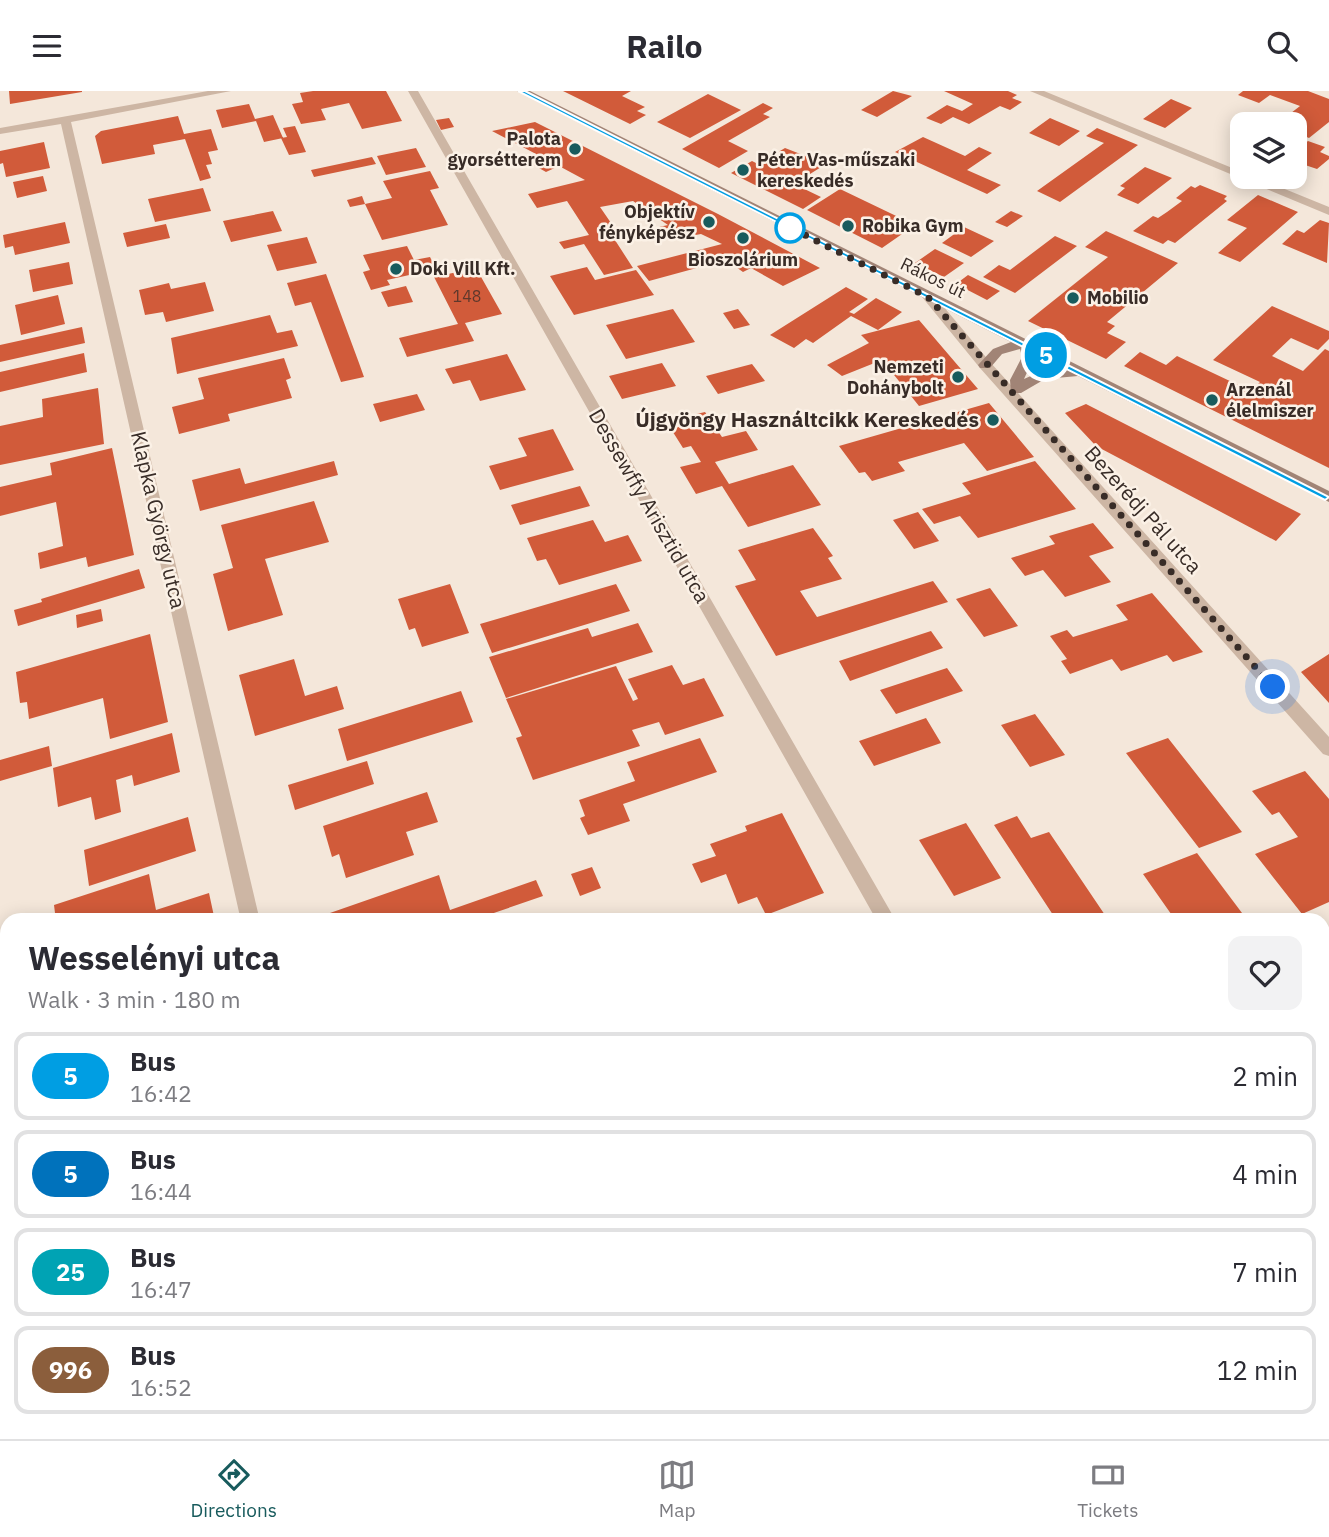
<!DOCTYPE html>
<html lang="en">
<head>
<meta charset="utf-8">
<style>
	body { margin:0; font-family:"IBM Plex Sans",sans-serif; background:#f2f2f3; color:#2b2b33; height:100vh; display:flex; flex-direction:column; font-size:26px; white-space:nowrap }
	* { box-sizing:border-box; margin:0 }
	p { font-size:23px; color:#7c7c81 }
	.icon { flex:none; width:38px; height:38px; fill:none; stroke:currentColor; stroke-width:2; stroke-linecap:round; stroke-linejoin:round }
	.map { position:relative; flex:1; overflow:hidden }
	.drawer { position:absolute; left:0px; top:822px; width:1330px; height:527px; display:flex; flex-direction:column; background:#fff; border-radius:21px 21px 0 0; box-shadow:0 4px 18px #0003 }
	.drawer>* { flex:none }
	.badge { padding:0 14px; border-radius:23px; font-size:24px; line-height:46px }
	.fabs { position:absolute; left:1230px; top:21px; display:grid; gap:14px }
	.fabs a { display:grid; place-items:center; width:77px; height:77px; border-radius:14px; background:#fff; box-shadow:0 4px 18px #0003; font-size:35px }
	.you { position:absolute; width:35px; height:35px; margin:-18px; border:5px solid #fff; border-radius:50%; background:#1a73e8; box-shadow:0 0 0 10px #1a73e833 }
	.map>.badge { position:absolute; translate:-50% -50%; box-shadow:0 0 0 4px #fff }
	.round { display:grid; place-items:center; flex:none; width:74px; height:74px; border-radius:14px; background:#f2f2f3 }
	.head { display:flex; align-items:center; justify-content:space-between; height:119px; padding:0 28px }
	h1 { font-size:33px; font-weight:700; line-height:52px }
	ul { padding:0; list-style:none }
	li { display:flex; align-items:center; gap:21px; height:88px; margin:0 14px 10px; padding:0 14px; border:4px solid #e1e1e2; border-radius:14px }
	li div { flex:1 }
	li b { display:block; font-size:26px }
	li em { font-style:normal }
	li .badge { min-width:77px; font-weight:700; text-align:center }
	header { display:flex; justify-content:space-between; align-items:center; height:91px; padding:0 28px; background:#fff; font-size:32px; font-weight:700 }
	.tab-bar { display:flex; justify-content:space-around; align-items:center; height:98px; border-top:2px solid #e1e1e2; background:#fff; font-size:19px; color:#7c7c81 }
	.tab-bar a { display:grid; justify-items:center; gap:4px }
	.tab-bar .current { color:#185b5d }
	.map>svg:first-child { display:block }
</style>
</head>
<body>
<header><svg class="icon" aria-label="menu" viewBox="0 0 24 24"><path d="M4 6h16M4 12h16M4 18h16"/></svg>Railo<svg class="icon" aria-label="search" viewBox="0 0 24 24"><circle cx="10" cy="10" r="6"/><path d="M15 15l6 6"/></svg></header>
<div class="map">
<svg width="1329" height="1348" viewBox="0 0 1329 1348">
	<rect width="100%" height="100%" fill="#f4e7da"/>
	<path fill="#d15b3a" d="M9,0H82V1L10,13Z
		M313,0H386L402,30L362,38L349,12L321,18L326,29L301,33L292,13L303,11L300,2Z
		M563,0H631L622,5L645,16L637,20L646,24L630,33Z
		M893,0L912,5L877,26L861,19Z
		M944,0H1008L1017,4L1012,7L1022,11L1010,19L1000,15L969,33L953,26L941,33L926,27L947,14L962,20L973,13Z
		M1243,0H1308L1329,8V31L1309,47L1295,41V33H1277L1300,15L1270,4L1259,12L1238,4Z
		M708,3L741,19L690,47L657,31Z
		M1171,8L1192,17L1165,37L1143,28Z
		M763,12L773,17L763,23L770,26L728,50L748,60L719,77L682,58Z
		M249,13L255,28L273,24L283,47L264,51L256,30L222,37L216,19Z
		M178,25L184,43L211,38L218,59L208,61L212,73L206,74L211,87L200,90L185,48L153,54L155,63L102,73L95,45L101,40Z
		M449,27L454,36L441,39L436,29Z
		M1050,27L1080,40L1059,55L1029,42Z
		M535,31L718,123L820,177L783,195L751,177L743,181L726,169L649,190L637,175L722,153L701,143L668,149L659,136L668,134L633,110L600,116L620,145L613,146L633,177L604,184L584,153L564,158L559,151L589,144L567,110L537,117L528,103L585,89L559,75L546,81L523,68L536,63L492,40Z
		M295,35L306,61L289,64L281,47L287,46L283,37Z
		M1097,37L1138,54L1060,111L1037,100L1104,52L1086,45Z
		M923,46L965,65L979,56L992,62L967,79L1001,94L987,103L895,61Z
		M1308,50L1325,56L1320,61L1329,65V68L1317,78L1305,74L1295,82V60Z
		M44,51L50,77L6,86L3,72L0,73V60Z
		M416,57L426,76L386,84L377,65Z
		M785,57L826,73L794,93L821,106L803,118L731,82L752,70L758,73Z
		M372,66L376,73L314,86L311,79Z
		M1145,76L1172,87L1138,113L1117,104L1125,97L1120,95Z
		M430,80L439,97L430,99L448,134L382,149L365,113L392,107L383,90Z
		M43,85L47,100L17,107L13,91Z
		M1200,94L1227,105L1224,108L1227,110L1175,152L1168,149L1163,153L1133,140L1153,125L1158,127L1167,121L1182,110L1176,107L1191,95L1195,97Z
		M203,97L211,120L155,131L148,108Z
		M840,98L915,134L882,157L807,119Z
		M1258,104L1298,121L1240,171L1218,162L1247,137L1227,129Z
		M362,105L365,113L350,116L347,109Z
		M273,120L282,140L231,151L223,130Z
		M1011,120L1023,125L1007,136L995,131Z
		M1320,129L1329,132L1327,172L1282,153L1297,139L1304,142Z
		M65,131L70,152L15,164L13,155L5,157L3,144Z
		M166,133L170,147L127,156L123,142Z
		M964,136L994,150L971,166L942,152Z
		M1106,140L1178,172L1107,231L1115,235L1107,242L1126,251L1106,268L1028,230L1108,166L1085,156Z
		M1055,145L1077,155L1015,202L983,186L999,174L1010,179Z
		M307,146L317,172L277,180L267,154Z
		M407,155L414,169L430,166L436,178L387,189L390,194L371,199L363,181L370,179L363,164Z
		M935,158L964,172L944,186L915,172Z
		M69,171L73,193L33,201L29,179Z
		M587,176L595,189L636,179L654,204L574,224L550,185Z
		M476,177L502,223L465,232L474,250L407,266L399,247L458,233L434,186Z
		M326,183L359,272L364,286L341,291L311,211L295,215L287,192Z
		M968,184L1000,200L987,209L956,193Z
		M205,191L214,220L166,231L163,221L145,224L139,199L169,192L171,198Z
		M406,195L413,211L388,216L381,201Z
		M846,196L868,208L849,221L854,223L876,207L902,221L878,239L851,225L813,252L806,248L794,257L770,244Z
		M58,204L65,233L21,244L15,214Z
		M1272,215L1329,240V248L1318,259L1291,247L1272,265L1303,280L1325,258L1329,260V377L1124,275L1140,261L1166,274L1177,265L1251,300L1260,291L1213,269Z
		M673,218L695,251L626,268L606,234Z
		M738,218L750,234L734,238L723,222Z
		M270,224L277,242L292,239L298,255L177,283L171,247Z
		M919,229L978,298L919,315L882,269L842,285L827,274L869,252L861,244Z
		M82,236L85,252L0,271V254Z
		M84,262L87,281L0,301V281Z
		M507,263L526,299L480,310L470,289L453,293L445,278Z
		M284,267L291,287L286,289L292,307L228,323L230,330L179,343L172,316L204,308L198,287Z
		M662,272L676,295L622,308L609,285Z
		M752,273L765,290L718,303L706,285Z
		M98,297L104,353L0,374V335L43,326L42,308Z
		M417,303L425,319L380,331L373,313Z
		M989,312L1034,366L987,380L964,352L898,371L905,380L872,390L865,381L859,382L839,355Z
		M1086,313L1301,423L1276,450L1096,355L1065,322Z
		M705,321L722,346L746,340L758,359L715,371L729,393L793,374L821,414L748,436L722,395L696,403L680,376L701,371L691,355L683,357L671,338L693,332L688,325Z
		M553,338L574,379L500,399L489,375L527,365L518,347Z
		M112,357L134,464L88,476L86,466L40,478L38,462L63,455L56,411L0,425V396L52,384L50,372Z
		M334,370L338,384L200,420L192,389L240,377L245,393Z
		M1035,370L1076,418L978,447L960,425L934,433L922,418L971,403L962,392Z
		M580,395L590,415L520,434L511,414Z
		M314,410L329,451L265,468L283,524L228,540L213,483L233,477L221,434Z
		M918,421L939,450L914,458L893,429Z
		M593,429L605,451L628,444L642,470L559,494L546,468L537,470L527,447Z
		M1093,432L1114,457L1089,465L1111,491L1065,506L1043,479L1025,485L1011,467L1055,453L1049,445Z
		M813,437L833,465L828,467L842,488L800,500L817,526L933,490L948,511L776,565L735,495L756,489L738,459Z
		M139,478L145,497L18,535L14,519L42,511L41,508Z
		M450,493L469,542L422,556L415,537L409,539L398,508Z
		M616,493L630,520L492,562L480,533Z
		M990,497L1018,535L984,546L956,508Z
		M1152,502L1203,561L1173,571L1167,564L1121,580L1112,568L1070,583L1061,570L1067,568L1050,545L1067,539L1073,546L1128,529L1116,514Z
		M101,518L103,530L77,537L76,524Z
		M638,532L653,561L506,607L489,566L588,537L592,546Z
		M931,540L943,557L850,590L839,570Z
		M150,543L168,631L110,648L103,607L29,628L27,611L20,612L16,581Z
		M1329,563V612L1301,581Z
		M294,568L305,605L337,595L344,618L255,645L239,584Z
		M672,574L683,594L704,587L724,625L665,644L659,631L632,639L640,655L533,689L516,647L522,645L506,608L616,575L633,610L638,608L628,588Z
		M947,577L963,600L896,623L880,599Z
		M461,600L473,631L347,670L338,638Z
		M1035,623L1065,664L1030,676L1001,634Z
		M926,627L941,652L874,675L859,650Z
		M172,642L180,681L134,695L132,684L116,689L121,721L95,729L91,706L58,716L53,677Z
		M700,647L717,681L623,713L630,730L588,744L580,727L585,725L579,709L635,690L627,671Z
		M1168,647L1242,741L1199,757L1126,662Z
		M49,655L52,675L0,690V669Z
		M367,670L374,693L295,719L288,694Z
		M1305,680L1329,708V811L1302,823L1255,763L1298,746L1279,721L1272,724L1252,700Z
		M427,701L438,731L406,741L414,764L346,787L339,763L332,766L323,735Z
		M782,722L824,802L766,824L757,806L738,813L726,783L701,792L692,773L716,765L710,753L747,740L745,735Z
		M1017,725L1031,747L1049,741L1109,830H1057L994,734Z
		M188,726L196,760L89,795L84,759Z
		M966,732L1001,787L954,805L919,749Z
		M1197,762L1248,830H1176L1143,783Z
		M592,776L601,797L580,805L571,783Z
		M149,783L156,819L209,802L215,830H56L54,814Z
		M439,784L450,819L536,789L543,805L485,825L487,830H307Z
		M1323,949L1329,957V1053L1323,1055Z
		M7,1082V1114L0,1117V1085Z
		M1329,1251V1348H1287L1284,1342H1323V1254Z
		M543,1342H575L562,1348H544Z
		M620,1342H668L671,1348H622Z
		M732,1342H764L751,1348H734Z
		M770,1342H806L808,1348H772Z
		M814,1342H862L865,1348H816Z
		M974,1342H1004L992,1348H961Z
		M1012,1342H1096L1099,1348H1015Z"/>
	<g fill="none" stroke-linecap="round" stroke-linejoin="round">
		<path fill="#cdb6a4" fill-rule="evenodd" d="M208,0H231L71,31L260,830H241L61,33L0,43V37Z
			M408,0H418L896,830H877Z
			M1030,0H1044L1242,81V86H1255L1329,116V124Z
			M928,202L933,203L990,271L1329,646V665L1323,663L980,277L922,206Z
			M360,1342H384L385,1348H361Z
			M1168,1342H1193L1195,1348H1170Z"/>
		<path fill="#a18476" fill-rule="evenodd" d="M517,0H530L1329,400V411L1078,285L1045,288L1021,302H1011L1010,289L1022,266L1020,258L1002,263L990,277H980L978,274L993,258L1011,251ZM1035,264L1063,278L1042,280L1024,288Z
			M1329,851V869L1323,871V853Z
			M171,1342H207L205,1348H169Z"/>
	</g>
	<path fill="#009ee3" stroke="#fff" stroke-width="2" d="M518,0H525L1329,406L1325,409Z"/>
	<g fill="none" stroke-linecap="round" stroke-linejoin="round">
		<path stroke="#382c27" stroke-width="7" stroke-dasharray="0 12.6" d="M790,137L781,132L928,206L1273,596"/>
	</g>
	<g fill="#185b5d" stroke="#fbf1e6" stroke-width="2.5">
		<circle cx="575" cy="58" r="7"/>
		<circle cx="743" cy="79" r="7"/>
		<circle cx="709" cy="131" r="7"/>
		<circle cx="848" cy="135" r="7"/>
		<circle cx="743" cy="147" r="7"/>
		<circle cx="396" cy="178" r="7"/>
		<circle cx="1073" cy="207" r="7"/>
		<circle cx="958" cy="286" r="7"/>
		<circle cx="1212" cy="309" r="7"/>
		<circle cx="993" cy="329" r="7"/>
	</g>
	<circle fill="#fff" stroke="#009ee3" stroke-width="3.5" cx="790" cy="137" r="14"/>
	<g text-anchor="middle" stroke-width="5" stroke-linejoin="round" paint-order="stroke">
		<g font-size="16" fill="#5e382c">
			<text x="467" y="211">148</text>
		</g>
		<g font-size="18" font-weight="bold" fill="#382c27" stroke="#fbf1e6" text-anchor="start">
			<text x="561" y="54" text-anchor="end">Palota<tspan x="561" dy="21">gyorsétterem</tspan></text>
			<text x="757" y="75">Péter Vas-műszaki<tspan x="757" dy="21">kereskedés</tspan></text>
			<text x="695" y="127" text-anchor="end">Objektív<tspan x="695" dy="21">fényképész</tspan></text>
			<text x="862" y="141">Robika Gym</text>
			<text x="743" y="175" text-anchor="middle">Bioszolárium</text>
			<text x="410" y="184">Doki Vill Kft.</text>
			<text x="1087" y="213">Mobilio</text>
			<text x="944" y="282" text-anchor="end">Nemzeti<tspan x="944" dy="21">Dohánybolt</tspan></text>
			<text x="1226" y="305">Arzenál<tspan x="1226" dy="21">élelmiszer</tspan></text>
		</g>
		<g font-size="18" fill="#382c27" stroke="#fbf1e6">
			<text transform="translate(933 187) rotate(26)" y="6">Rákos út</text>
		</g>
		<g font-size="21" font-weight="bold" fill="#382c27" stroke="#fbf1e6" text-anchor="end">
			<text x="979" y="336">Újgyöngy Használtcikk Kereskedés</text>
		</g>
		<g font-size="21" fill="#382c27" stroke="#fbf1e6">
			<text transform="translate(649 415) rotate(60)" y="7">Dessewffy Arisztid utca</text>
			<text transform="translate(1143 419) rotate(48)" y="7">Bezerédj Pál utca</text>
			<text transform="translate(158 429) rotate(77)" y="7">Klapka György utca</text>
		</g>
	</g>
</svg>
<div class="fabs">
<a><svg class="icon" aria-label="layers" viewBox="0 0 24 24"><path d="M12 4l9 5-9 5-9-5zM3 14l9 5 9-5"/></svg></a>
</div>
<div class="you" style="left:1273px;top:596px"></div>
<b class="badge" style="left:1046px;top:264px;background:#009ee3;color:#fff">5</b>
<section class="drawer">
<div class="head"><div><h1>Wesselényi utca</h1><p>Walk · 3 min · 180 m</p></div><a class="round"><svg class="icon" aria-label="heart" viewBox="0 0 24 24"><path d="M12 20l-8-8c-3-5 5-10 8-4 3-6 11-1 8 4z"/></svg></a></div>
<ul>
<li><span class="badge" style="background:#009ee3;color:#fff">5</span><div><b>Bus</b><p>16:42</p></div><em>2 min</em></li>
<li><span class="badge" style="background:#0072bc;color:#fff">5</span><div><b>Bus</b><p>16:44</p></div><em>4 min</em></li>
<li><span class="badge" style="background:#00a3b4;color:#fff">25</span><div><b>Bus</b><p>16:47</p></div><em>7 min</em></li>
<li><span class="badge" style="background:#8b5e3c;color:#fff">996</span><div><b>Bus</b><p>16:52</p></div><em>12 min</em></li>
</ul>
</section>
</div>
<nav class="tab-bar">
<a class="current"><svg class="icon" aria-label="directions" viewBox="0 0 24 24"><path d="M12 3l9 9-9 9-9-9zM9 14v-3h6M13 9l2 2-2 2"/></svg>Directions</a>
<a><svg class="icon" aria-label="map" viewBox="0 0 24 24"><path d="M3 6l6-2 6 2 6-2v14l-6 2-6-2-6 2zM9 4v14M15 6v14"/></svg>Map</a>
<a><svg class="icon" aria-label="tickets" viewBox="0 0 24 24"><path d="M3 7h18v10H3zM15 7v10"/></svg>Tickets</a>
</nav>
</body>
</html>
